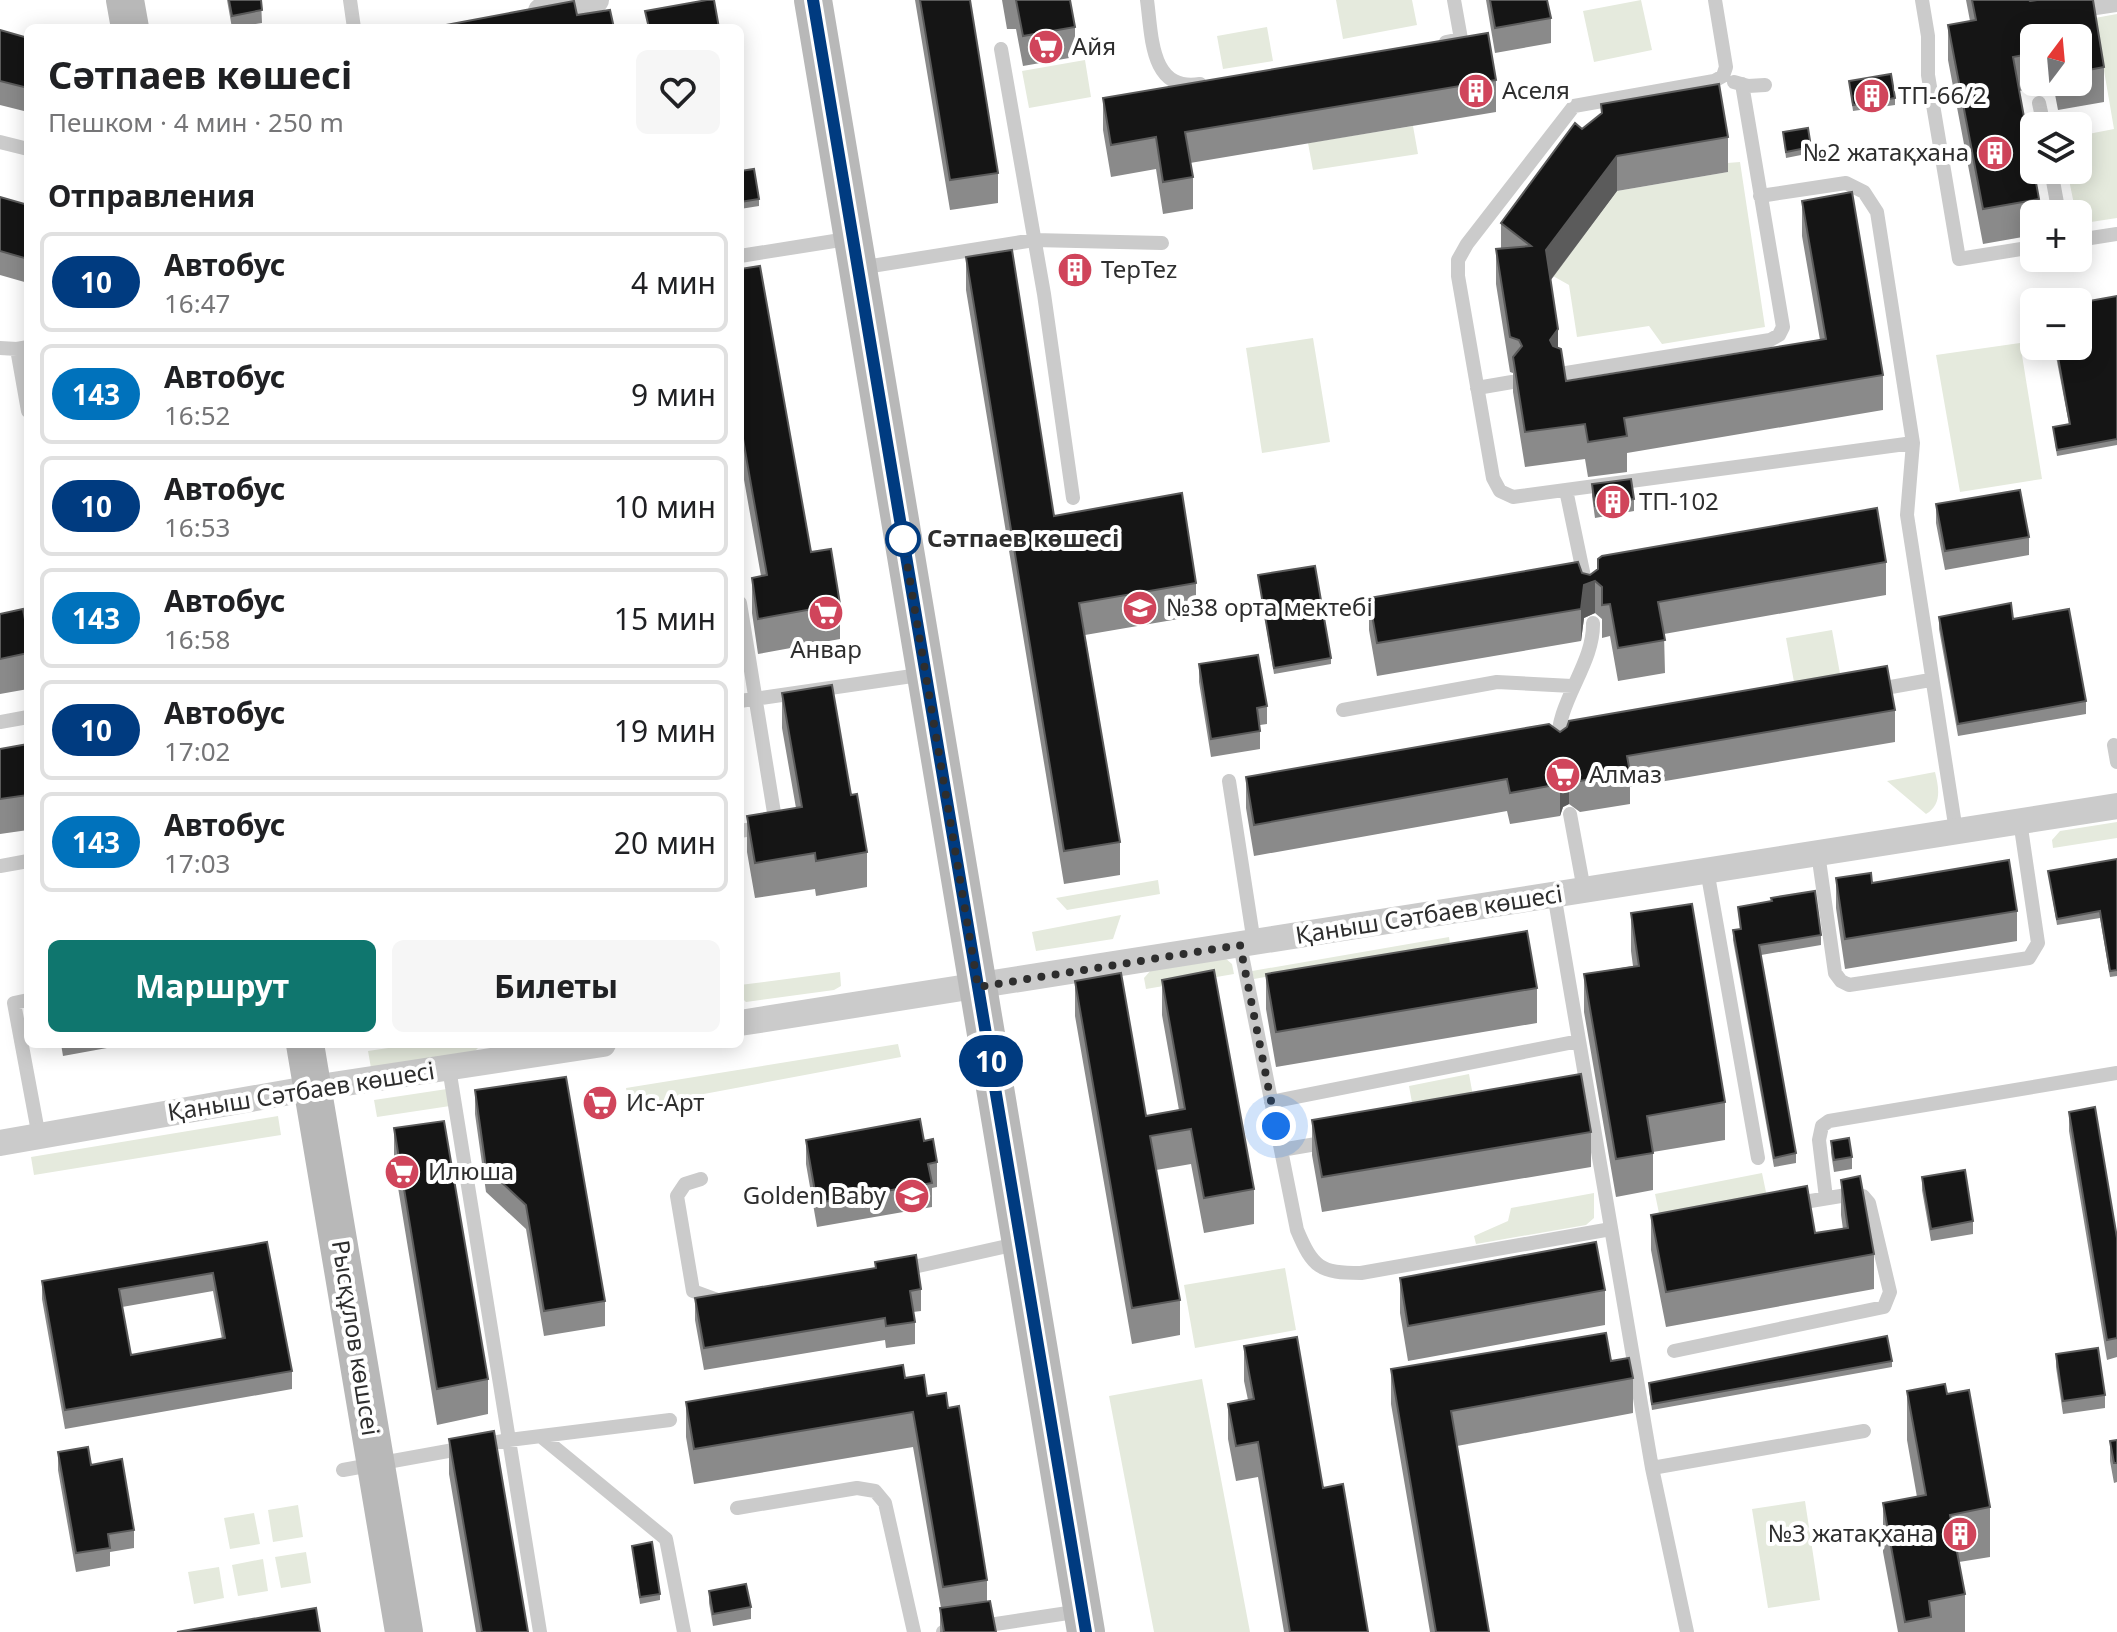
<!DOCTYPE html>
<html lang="ru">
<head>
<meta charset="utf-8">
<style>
	body { margin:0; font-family:"Noto Sans",sans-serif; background:#f6f6f6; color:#202124; height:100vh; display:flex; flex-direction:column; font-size:30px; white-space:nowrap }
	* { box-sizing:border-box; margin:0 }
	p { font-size:26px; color:#757577 }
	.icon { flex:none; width:44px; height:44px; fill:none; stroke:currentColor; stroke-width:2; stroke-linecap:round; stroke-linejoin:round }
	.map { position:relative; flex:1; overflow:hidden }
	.drawer { position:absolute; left:24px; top:24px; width:720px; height:1024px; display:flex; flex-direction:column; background:#fff; border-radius:12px; box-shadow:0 4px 20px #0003 }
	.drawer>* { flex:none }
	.badge { padding:0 16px; border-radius:26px; font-size:28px; line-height:52px }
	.needle { width:52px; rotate:16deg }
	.buttons { position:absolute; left:2020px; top:24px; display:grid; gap:16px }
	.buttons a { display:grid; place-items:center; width:72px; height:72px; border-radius:12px; background:#fff; box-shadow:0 4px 20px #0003; font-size:40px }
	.you { position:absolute; width:40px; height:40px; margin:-20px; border:6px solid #fff; border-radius:50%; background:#1a73e8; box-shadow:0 0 0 12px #1a73e833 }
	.map>.badge { position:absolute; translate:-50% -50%; box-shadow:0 0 0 4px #fff }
	h2 { padding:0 24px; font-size:30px; line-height:72px }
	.round { display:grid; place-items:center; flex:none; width:84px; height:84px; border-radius:12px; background:#f6f6f6 }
	.summary { display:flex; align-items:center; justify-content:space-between; height:136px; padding:0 24px }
	h1 { font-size:38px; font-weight:700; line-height:60px }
	.action { display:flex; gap:16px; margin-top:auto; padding:16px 24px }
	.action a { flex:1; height:92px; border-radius:12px; background:#0f766e; color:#fff; font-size:32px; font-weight:700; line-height:92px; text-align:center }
	.action a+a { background:#f6f6f6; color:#202124 }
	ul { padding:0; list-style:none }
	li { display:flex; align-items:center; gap:24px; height:100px; margin:0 16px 12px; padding:0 8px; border:4px solid #e0e0e0; border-radius:12px }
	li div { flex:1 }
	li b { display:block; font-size:30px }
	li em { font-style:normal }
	li .badge { min-width:88px; font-weight:700; text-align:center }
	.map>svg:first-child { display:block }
</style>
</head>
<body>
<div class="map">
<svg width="2117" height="1632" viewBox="0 0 2117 1632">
	<rect width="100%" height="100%" fill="#fff"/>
	<path fill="#e5eadd" d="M1336,0H1412L1417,25L1343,39Z
		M1641,0L1652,50L1594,62L1583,11Z
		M2117,14V218L2078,224L2067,170H2078V136L2114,129L2095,18Z
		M1267,27L1273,61L1223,69L1217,36Z
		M1085,60L1091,97L1029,108L1022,71Z
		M1413,126L1418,154L1313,170L1308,143Z
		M1740,162L1765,327L1662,344L1649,326L1577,337L1569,285L1553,276L1617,191L1728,172L1727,163Z
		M1313,338L1330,442L1262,453L1246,348Z
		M2020,343L2042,479L1960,492L1936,355Z
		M1832,630L1841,679L1796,693L1786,638Z
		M1935,772C1939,788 1942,805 1926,814L1887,781Z
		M2117,822V838L2053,848L2052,840L2060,831Z
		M1158,880L1160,894L1067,910L1056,898Z
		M1121,915L1113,939L1036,951L1032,932Z
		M1449,937L1450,944L1254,979L1252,971Z
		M1225,958L1232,964L1234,974L1146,989L1144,978L1151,970Z
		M840,972L841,986L834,990L746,1002L740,996V985Z
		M415,1044H482L474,1052L371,1068L368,1051Z
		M898,1044L901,1057L629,1108L626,1088Z
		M1469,1074L1475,1107L1415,1119L1409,1086Z
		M447,1089L450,1106L377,1117L374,1100Z
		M278,1116L281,1135L34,1175L31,1157Z
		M1762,1173L1767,1197L1660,1218L1655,1194Z
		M1594,1193V1218L1586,1225L1476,1244L1474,1236L1508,1221L1511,1208Z
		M1285,1268L1296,1330L1195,1348L1184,1285Z
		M1202,1379L1250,1632H1154L1109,1396Z
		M1805,1501L1820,1600L1768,1608L1752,1509Z
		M298,1505L303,1537L273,1542L268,1510Z
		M254,1513L260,1544L230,1549L224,1518Z
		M306,1552L311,1583L281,1588L275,1557Z
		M263,1559L268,1591L238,1596L232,1565Z
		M219,1567L224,1598L194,1604L188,1572Z"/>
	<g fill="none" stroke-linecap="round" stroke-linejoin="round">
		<path stroke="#cbcbcb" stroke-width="14" d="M350,0L354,28
			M1147,0C1152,36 1150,92 1200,84
			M1715,0L1726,67L1723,76L1714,81L1574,106L1467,244L1458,260V276L1493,478L1500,491L1513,497L1913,443
			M1922,0L1928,36V75L1959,259L2034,247
			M2095,0L2096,8L2117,5
			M1446,42L1461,39L1454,0
			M1001,49L1044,294L1073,498
			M1734,82L1748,86L1765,85
			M2039,103L2044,126
			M0,142L28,149
			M2051,170L2059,214
			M1760,196L1846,183L1864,192L1877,212L1913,443L1907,515L1956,831
			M2078,240L2117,234
			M740,256L853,238
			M859,268L1034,240L1162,243
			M28,347L17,349L28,411
			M0,348L17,349
			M1560,374L1770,340L1779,335L1783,327L1742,84
			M1477,388L1512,382
			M1566,490L1587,591
			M740,603L776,825L740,831
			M1874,690L1930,680
			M740,701L926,674
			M1343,710L1497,682L1572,686
			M0,722L28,717
			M2114,745L2117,762
			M1558,748C1555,702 1594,666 1593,623
			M1229,781L1254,943
			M1570,814L1584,890
			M1818,853L1835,973L1841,981L1849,985L2029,958L2038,943L2020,821
			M0,866L28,861
			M1707,870L1758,1158
			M1554,894L1652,1468L1687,1632
			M1240,945L1297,1230C1313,1268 1320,1273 1361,1273L1611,1229
			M28,1000L14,1003L39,1137
			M449,1068L509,1440L670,1420
			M1271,1102L1579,1041
			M1281,1150L1328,1142
			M701,1179L685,1184L677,1196L693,1291L723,1302
			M1826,1198L1819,1140L1822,1126L1829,1121L2117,1073
			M900,1270L1021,1243
			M1674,1351L1884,1307L1890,1292L1869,1203L1863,1196L1853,1194L1792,1204
			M543,1438L666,1539L684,1632
			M1652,1468L1864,1431
			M343,1470L509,1440L540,1632
			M737,1508L857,1488L875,1491L885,1503L914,1632
			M943,1632L1081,1611"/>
		<path stroke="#cbcbcb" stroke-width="26" d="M541,11L596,0
			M740,1023L2117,806
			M0,1143L313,1088L603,1044"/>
		<path stroke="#b8b8b8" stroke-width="38" d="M125,0L130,28
			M813,0L1086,1632
			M305,1044L404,1632"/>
	</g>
	<path fill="#8a8a8a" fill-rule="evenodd" d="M227,0H261L262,23L232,28Z
		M915,0H970L998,173V203L950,210Z
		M1002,0H1070L1075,27V57L1023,66L1016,29H1007Z
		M1486,0H1547L1551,18V43L1495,53Z
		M1966,0H2029L2030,1L2037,0H2093L2104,67V102L2058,110L2053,84L2019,91L2039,199V214H2034V235L1983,244L1948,60V25L1970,21ZM2034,38H2078V82H2034Z
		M0,30L28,38V112L0,105Z
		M1496,80V112L1190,163L1193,177V209L1163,214L1156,169L1111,177L1103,130V98Z
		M1849,81L1895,98V105L1853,111Z
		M1601,104L1728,137V172L1617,191L1551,280L1558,348L1566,381L1820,340L1802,236V201L1883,375V410L1627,453V472L1588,477L1585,459L1525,467L1513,392V373L1510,372L1496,284V249H1501V223L1582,129L1601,115Z
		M1783,132L1811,147V153L1786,158Z
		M740,171L759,199V206L740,209Z
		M0,197L28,205V283L0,275Z
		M966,257L1054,516L1196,583V616L1085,635L1120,842V875L1064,884L966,290Z
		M740,269L811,552L840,604V639L758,654L752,613V578L761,576L740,457Z
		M2117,296V445L2057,456L2053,427L2069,424L2054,346H2078Z
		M1592,484L1634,499V511L1595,518L1592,496Z
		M1936,504L2029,537V555L1945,570L1936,523Z
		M1886,562V595L1664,634L1665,673L1618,681L1610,636L1602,638V619L1595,613L1584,618L1581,641L1377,676L1369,630V598L1582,573L1590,575Z
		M1258,575L1331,658V664L1274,674Z
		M0,614L28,635V689L0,694Z
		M1939,617L2013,619L2086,701V714L1958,736L1939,629Z
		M1199,664L1267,706V724L1260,725V749L1211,757L1199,682Z
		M782,693L851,795L867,852V887L816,896L815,889L755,898L747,852V816L796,808L782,728Z
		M1895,710V742L1630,787V804L1580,812L1569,804L1563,807L1560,816L1510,824L1507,811L1254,856L1246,808V777L1560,732Z
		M28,744V830L0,834V749Z
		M2117,859V976L2110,977L2100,918L2057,925L2048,871Z
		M1836,878L1872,883L2017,911V941L1845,969L1836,908Z
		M1738,907L1821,935V945L1761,955L1796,1153V1163L1774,1167L1733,940V930L1740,929Z
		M1631,913L1725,1102V1140L1653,1152V1190L1616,1197L1584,1012V974L1633,966L1631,951Z
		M1266,974L1537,988V1023L1276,1067L1266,1009Z
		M1162,980L1254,1189V1224L1204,1233L1191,1164L1156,1170L1180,1300V1335L1132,1344L1075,1016V981L1146,1116L1179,1110L1162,1015Z
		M61,1044H129L63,1056Z
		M475,1090L605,1301V1326L544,1336L526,1229L486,1192L475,1114Z
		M2069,1112L2117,1238V1357L2107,1360L2069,1131Z
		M1312,1120L1591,1132V1167L1322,1212L1312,1155Z
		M394,1128L488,1379V1414L437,1425L394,1163Z
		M806,1140L924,1141L937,1162V1187L932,1188V1207L817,1227L806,1164Z
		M1831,1141L1852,1157V1169L1834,1172L1831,1153Z
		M1922,1177L1973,1221V1234L1931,1241L1922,1190Z
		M1841,1180L1874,1254V1289L1666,1327L1651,1250V1215L1815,1233L1843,1229L1841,1215Z
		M267,1242L292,1371V1389L65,1429L42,1299V1281ZM213,1291L222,1339L131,1355L122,1307Z
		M875,1262L921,1289V1311L913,1312L915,1322V1344L886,1348L885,1340L704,1370L695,1320V1298L875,1269Z
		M1400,1278L1605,1290V1325L1408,1361L1400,1313Z
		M1244,1346L1323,1488L1368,1632H1284L1258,1477L1236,1481L1228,1439V1404L1248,1400L1244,1381Z
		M2056,1354L2105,1395V1408L2063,1414L2056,1367Z
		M1611,1361L1633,1378V1413L1457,1446L1489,1632H1430L1391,1404V1369Z
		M1892,1361V1367L1652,1410L1649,1389V1383Z
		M905,1378L927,1396L948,1408L987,1580V1602L996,1632H940V1608H941L913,1447L694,1484L686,1437V1402Z
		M1907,1391L1947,1394L1990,1507V1557L1959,1562L1965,1594V1632H1898L1883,1552V1503L1917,1497L1907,1440Z
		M449,1439L528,1632H476L449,1474Z
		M2117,1440V1482L2114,1483L2110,1461V1441Z
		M58,1452L91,1465L134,1530V1548L110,1552V1566L76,1572L58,1470Z
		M632,1546L660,1594V1600L640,1604Z
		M709,1591L751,1607V1619L713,1626L709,1603Z"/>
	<path fill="#5b5b5b" d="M1617,156V191L1546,286V250Z
		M1558,329V364L1550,340Z
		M1595,581V613L1584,618L1581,641V609L1584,585Z
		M1569,773V804L1563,807L1560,816V784L1563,776Z"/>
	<path fill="#151515" stroke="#5b5b5b" stroke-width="2" fill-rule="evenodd" d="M229,0H261L262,10L232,16Z
		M707,0H714L719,28H649L645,11Z
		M920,0H970L998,173L950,180Z
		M1016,0H1070L1075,27L1023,36Z
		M1490,0H1547L1551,18L1495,28Z
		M1972,0H2029L2030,1L2037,0H2093L2104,67L2078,72V38H2034V53L2013,57L2039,199L1983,209L1948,25L1976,20Z
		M574,1L577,15L610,10L614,28H430Z
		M0,30L28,38V88L0,81Z
		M1488,33L1496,80L1185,132L1193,177L1163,182L1156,137L1111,145L1103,98Z
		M1891,74L1895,98L1853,105L1849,81Z
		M1719,84L1728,137L1617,156L1546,250L1558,329L1550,340L1553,346L1561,349L1566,381L1826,339L1802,201L1852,192L1883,375L1624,418L1627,436L1588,442L1585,424L1525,432L1513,357L1522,346L1519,340L1510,337L1496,249L1531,246L1501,223L1575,123L1582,129L1602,113L1601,104Z
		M1808,128L1811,147L1786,152L1783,132Z
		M754,169L759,199L740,202V171Z
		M0,197L28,205V259L0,251Z
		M1012,250L1054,516L1182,493L1196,583L1079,603L1120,842L1064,851L966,257Z
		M760,266L811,552L831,549L840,604L758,619L752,578L767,575L740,422V269Z
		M2117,296V439L2057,450L2053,427L2070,424L2056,346H2078V303Z
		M1631,479L1634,499L1595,506L1592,484Z
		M2020,490L2029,537L1945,551L1936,504Z
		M1877,508L1886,562L1658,602L1665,640L1618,648L1610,604L1602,605V587L1595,581L1584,585L1581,609L1377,643L1369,598L1578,562L1582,573L1590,575L1598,569V559L1602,556Z
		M1315,566L1331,658L1274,668L1258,575Z
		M2011,603L2013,619L2069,609L2086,701L1958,724L1939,617Z
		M23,609L28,635V653L0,659V614Z
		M1258,655L1267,706L1257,708L1260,731L1211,739L1199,664Z
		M1887,666L1895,710L1627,756L1630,772L1580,781L1569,773L1563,776L1560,784L1510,793L1507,779L1254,825L1246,777L1549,724L1560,732L1567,727L1569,721Z
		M832,685L851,795L857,794L867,852L816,861L815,853L755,863L747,816L802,807L782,693Z
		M28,744V795L0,799V749Z
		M2117,859V970L2110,971L2100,911L2057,919L2048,871Z
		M2009,860L2017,911L1845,939L1836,878L1871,873L1872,883Z
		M1815,891L1821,935L1759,945L1796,1153L1774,1158L1733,930L1741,929L1738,907L1772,901L1771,898Z
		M1692,904L1725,1102L1647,1116L1653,1153L1616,1159L1584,974L1639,966L1631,913Z
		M1527,931L1537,988L1276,1032L1266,974Z
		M1214,970L1254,1189L1204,1198L1191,1129L1150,1136L1180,1300L1132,1308L1075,981L1121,973L1146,1116L1185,1109L1162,980Z
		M1581,1074L1591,1132L1322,1177L1312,1120Z
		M566,1077L605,1301L544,1311L526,1205L486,1168L475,1090Z
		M2095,1107L2117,1238V1338L2107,1340L2069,1112Z
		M920,1119L924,1141L933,1139L937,1162L928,1164L932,1183L817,1203L806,1140Z
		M444,1121L488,1379L437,1389L394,1128Z
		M1849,1138L1852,1157L1834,1160L1831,1141Z
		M1965,1170L1973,1221L1931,1229L1922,1177Z
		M1860,1176L1874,1254L1666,1292L1651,1215L1807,1186L1815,1233L1848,1228L1841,1180Z
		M267,1242L292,1371L65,1410L42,1281ZM213,1273L225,1338L131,1355L119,1289Z
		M1596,1242L1605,1290L1408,1326L1400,1278Z
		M916,1255L921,1289L910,1291L915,1322L886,1326L885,1318L704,1348L695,1298L876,1268L875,1262Z
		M1606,1333L1611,1361L1629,1358L1633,1378L1451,1411L1489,1632H1436L1391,1369Z
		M1887,1336L1892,1361L1652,1404L1649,1383Z
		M1297,1337L1323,1488L1343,1484L1368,1632H1290L1258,1442L1236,1446L1228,1404L1254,1399L1244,1346Z
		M2098,1348L2105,1395L2063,1401L2056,1354Z
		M903,1365L905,1378L924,1375L927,1396L946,1393L948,1408L959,1406L987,1580L943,1587L913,1412L694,1449L686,1402Z
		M1945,1384L1947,1394L1969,1390L1990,1507L1950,1515L1965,1594L1929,1601L1931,1617L1905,1622L1883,1503L1926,1495L1907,1391Z
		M494,1431L528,1632H482L449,1439Z
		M2117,1440V1463H2114L2110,1441Z
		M88,1447L91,1465L122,1459L134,1530L108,1534L110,1548L76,1553L58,1452Z
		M652,1542L660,1594L640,1597L632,1546Z
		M746,1584L751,1607L713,1614L709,1591Z
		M990,1601L996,1632H944L940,1608Z
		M316,1608L320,1632H177Z"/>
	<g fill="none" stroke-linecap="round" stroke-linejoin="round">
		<defs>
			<path id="line" d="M813,0L1086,1632"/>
		</defs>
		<use href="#line" stroke="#fff" stroke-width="18"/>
		<use href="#line" stroke="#003b80" stroke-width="12"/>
		<path stroke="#2e2e2e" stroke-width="8" stroke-dasharray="0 14.4" d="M903,539L978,987L1240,945L1276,1126"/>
	</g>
	<defs>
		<symbol id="supermarket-disc" viewBox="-11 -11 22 22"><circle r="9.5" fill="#d0455b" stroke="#fff"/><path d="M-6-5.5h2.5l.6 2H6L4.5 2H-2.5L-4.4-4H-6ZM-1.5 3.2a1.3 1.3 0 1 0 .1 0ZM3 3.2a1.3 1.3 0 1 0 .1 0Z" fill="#fff"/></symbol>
		<symbol id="building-disc" viewBox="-11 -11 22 22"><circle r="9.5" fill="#d0455b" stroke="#fff"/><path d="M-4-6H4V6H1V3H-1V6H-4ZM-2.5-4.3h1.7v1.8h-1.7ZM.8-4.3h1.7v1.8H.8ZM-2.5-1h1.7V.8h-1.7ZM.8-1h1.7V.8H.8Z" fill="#fff"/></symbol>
		<symbol id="school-disc" viewBox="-11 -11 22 22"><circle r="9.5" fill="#d0455b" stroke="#fff"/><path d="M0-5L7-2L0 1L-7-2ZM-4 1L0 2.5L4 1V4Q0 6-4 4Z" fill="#fff"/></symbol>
	</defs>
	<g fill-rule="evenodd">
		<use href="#supermarket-disc" x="1026" y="27" width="40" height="40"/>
		<use href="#building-disc" x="1456" y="71" width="40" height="40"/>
		<use href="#building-disc" x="1852" y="76" width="40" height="40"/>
		<use href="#building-disc" x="1975" y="133" width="40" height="40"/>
		<use href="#building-disc" x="1055" y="250" width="40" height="40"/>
		<use href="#building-disc" x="1593" y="482" width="40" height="40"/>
		<use href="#school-disc" x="1120" y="588" width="40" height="40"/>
		<use href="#supermarket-disc" x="806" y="593" width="40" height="40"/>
		<use href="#supermarket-disc" x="1543" y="755" width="40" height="40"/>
		<use href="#supermarket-disc" x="580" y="1083" width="40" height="40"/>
		<use href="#supermarket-disc" x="382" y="1152" width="40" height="40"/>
		<use href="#school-disc" x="892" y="1176" width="40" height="40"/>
		<use href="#building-disc" x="1940" y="1514" width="40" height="40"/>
	</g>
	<circle fill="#fff" stroke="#003b80" stroke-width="4" cx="903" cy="539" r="16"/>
	<g text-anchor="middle" stroke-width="8" stroke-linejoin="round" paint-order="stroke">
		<g font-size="24" fill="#2e2e2e" stroke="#fff" text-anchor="start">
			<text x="1072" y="55">Айя</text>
			<text x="1502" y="99">Аселя</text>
			<text x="1898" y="104">ТП-66/2</text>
			<text x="1969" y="161" text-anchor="end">№2 жатақхана</text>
			<text x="1101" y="278">TepTez</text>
			<text x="1639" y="510">ТП-102</text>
			<text x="1166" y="616">№38 орта мектебі</text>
			<text x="826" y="658" text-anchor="middle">Анвар</text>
			<text x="1589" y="783">Алмаз</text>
			<text x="626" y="1111">Ис-Арт</text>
			<text x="428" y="1180">Илюша</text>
			<text x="886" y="1204" text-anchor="end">Golden Baby</text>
			<text x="1934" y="1542" text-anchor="end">№3 жатақхана</text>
		</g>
		<g font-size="24" font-weight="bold" fill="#2e2e2e" stroke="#fff" text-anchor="start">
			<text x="927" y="547">Сәтпаев көшесі</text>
		</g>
		<g font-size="24" fill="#2e2e2e" stroke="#fff">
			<text transform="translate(1429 915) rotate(-9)" y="8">Қаныш Сәтбаев көшесі</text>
			<text transform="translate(301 1092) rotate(-9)" y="8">Қаныш Сәтбаев көшесі</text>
			<text transform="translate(355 1338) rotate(81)" y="8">Рысқұлов көшсеі</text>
		</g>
	</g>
</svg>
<div class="buttons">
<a><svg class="needle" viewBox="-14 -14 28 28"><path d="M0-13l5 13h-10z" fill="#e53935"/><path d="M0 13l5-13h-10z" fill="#757577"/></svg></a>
<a><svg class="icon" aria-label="layers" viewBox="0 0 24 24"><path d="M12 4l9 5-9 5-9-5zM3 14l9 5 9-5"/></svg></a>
<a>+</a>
<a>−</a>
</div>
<div class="you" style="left:1276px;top:1126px"></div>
<b class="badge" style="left:991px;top:1061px;background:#003b80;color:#fff">10</b>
<section class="drawer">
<div class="summary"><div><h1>Сәтпаев көшесі</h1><p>Пешком · 4 мин · 250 m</p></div><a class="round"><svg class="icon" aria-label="heart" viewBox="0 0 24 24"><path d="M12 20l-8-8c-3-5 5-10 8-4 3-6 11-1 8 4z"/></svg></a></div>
<h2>Отправления</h2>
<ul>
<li><span class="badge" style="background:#003b80;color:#fff">10</span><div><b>Автобус</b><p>16:47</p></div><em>4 мин</em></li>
<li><span class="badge" style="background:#0072bc;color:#fff">143</span><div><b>Автобус</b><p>16:52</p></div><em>9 мин</em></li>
<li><span class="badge" style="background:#003b80;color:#fff">10</span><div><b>Автобус</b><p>16:53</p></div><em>10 мин</em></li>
<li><span class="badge" style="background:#0072bc;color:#fff">143</span><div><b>Автобус</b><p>16:58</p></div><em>15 мин</em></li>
<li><span class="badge" style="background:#003b80;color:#fff">10</span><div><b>Автобус</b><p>17:02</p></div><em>19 мин</em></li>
<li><span class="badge" style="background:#0072bc;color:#fff">143</span><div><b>Автобус</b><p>17:03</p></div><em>20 мин</em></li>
</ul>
<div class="action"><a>Маршрут</a><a>Билеты</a></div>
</section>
</div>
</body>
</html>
